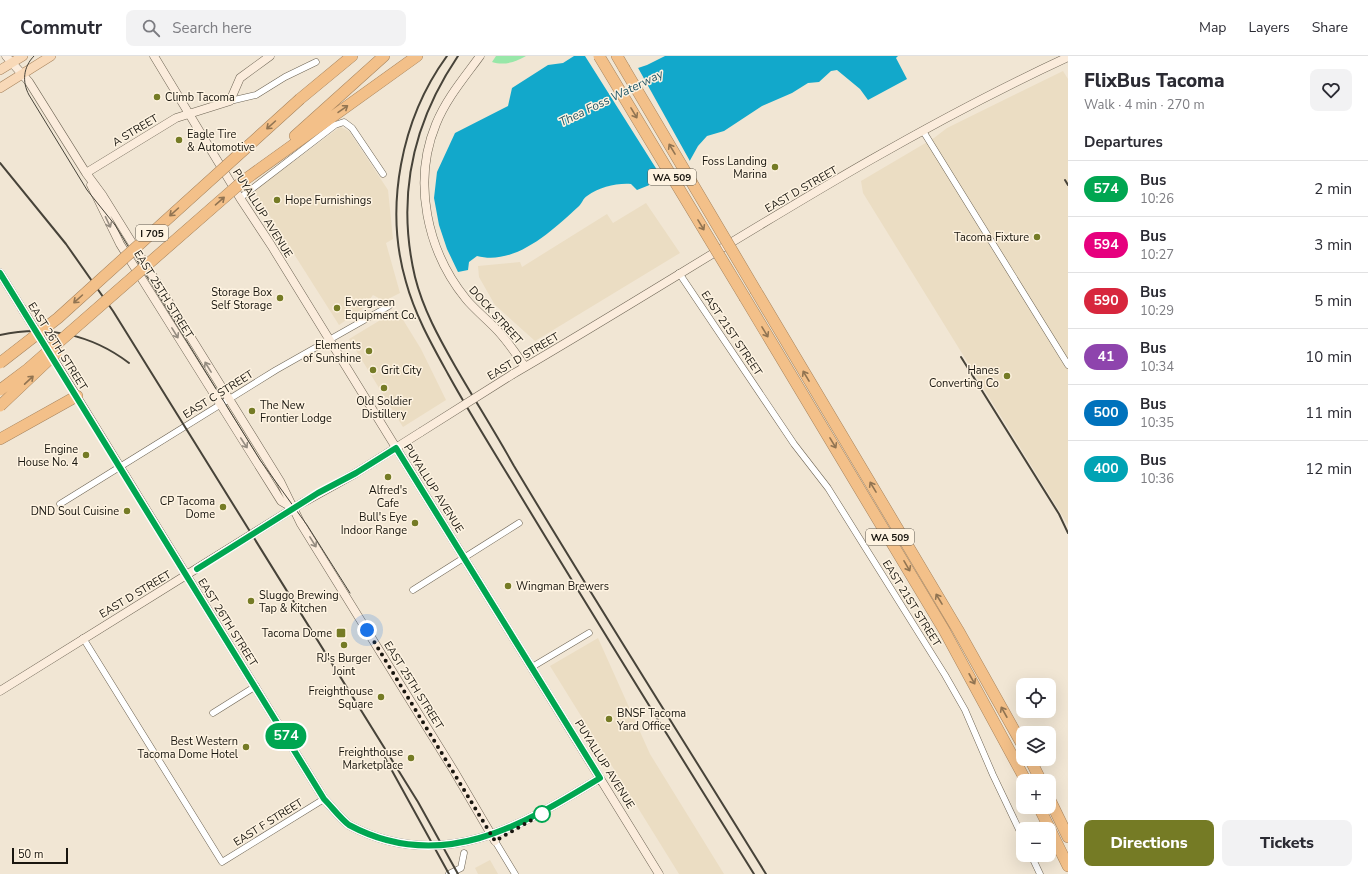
<!DOCTYPE html>
<html lang="en">
<head>
<meta charset="utf-8">
<style>
	body { margin:0; font-family:"Nunito Sans",sans-serif; background:#f2f2f3; color:#2b2b33; height:100vh; display:flex; flex-direction:column; font-size:15px; white-space:nowrap }
	* { box-sizing:border-box; margin:0 }
	p { font-size:13px; color:#7c7c81 }
	.icon { flex:none; width:22px; height:22px; fill:none; stroke:currentColor; stroke-width:2; stroke-linecap:round; stroke-linejoin:round }
	.map { position:relative; flex:1; overflow:hidden }
	.panel { display:flex; flex-direction:column; background:#fff; width:300px }
	.panel>* { flex:none }
	.badge { padding:0 8px; border-radius:13px; font-size:14px; line-height:26px }
	.controls { position:absolute; left:1016px; top:622px; display:grid; gap:8px }
	.controls a { display:grid; place-items:center; width:40px; height:40px; border-radius:8px; background:#fff; box-shadow:0 4px 16px #0002; font-size:20px }
	.scale { position:absolute; left:12px; bottom:10px; width:56px; box-sizing:border-box; padding-left:4px; border:2px solid #19160f; border-top:0; font-size:11px; line-height:14px; white-space:nowrap; color:#19160f; -webkit-text-stroke:3px #fef3e1; paint-order:stroke }
	.you { position:absolute; width:20px; height:20px; margin:-10px; border:3px solid #fff; border-radius:50%; background:#1a73e8; box-shadow:0 0 0 6px #1a73e833 }
	.map>.badge { position:absolute; translate:-50% -50%; box-shadow:0 0 0 2px #fff }
	h2 { padding:0 16px; font-size:15px; line-height:36px }
	.round { display:grid; place-items:center; flex:none; width:42px; height:42px; border-radius:8px; background:#f2f2f3 }
	.headline { display:flex; align-items:center; justify-content:space-between; height:68px; padding:0 16px }
	h1 { font-size:19px; font-weight:800; line-height:30px }
	.action { display:flex; gap:8px; margin-top:auto; padding:8px 16px }
	.action a { flex:1; height:46px; border-radius:8px; background:#757b25; color:#fff; font-size:16px; font-weight:800; line-height:46px; text-align:center }
	.action a+a { background:#f2f2f3; color:#2b2b33 }
	ul { padding:0; list-style:none }
	li { display:flex; align-items:center; gap:12px; height:56px; padding:0 16px; border-top:1px solid #e1e1e2 }
	li div { flex:1 }
	li b { display:block; font-size:15px }
	li em { font-style:normal }
	li .badge { min-width:44px; font-weight:700; text-align:center }
	header { display:flex; align-items:center; gap:24px; box-sizing:border-box; height:56px; padding:0 20px; background:#fff; border-bottom:1px solid #e1e1e2 }
	header strong { font-size:19px }
	nav { display:flex; gap:22px; margin-inline-start:auto; font-size:14px }
	.search { width:280px; height:36px; background:#f2f2f3; display:flex; align-items:center; gap:10px; box-sizing:border-box; padding:0 14px; border-radius:8px; color:#7c7c81; font-size:15px }
	main { display:flex; flex:1; min-height:0 }
	.map>svg:first-child { display:block }
</style>
</head>
<body>
<header>
<strong>Commutr</strong>
<div class="search"><svg class="icon" aria-label="search" viewBox="0 0 24 24"><circle cx="10" cy="10" r="6"/><path d="M15 15l6 6"/></svg>Search here</div>
<nav><a>Map</a><a>Layers</a><a>Share</a></nav>
</header>
<main>
<div class="map">
<svg width="1068" height="818" viewBox="0 0 1068 818">
	<rect width="100%" height="100%" fill="#f1e6d4"/>
	<path fill="#ebddc3" d="M1063,15L1068,23V469L863,137L861,125L934,82L947,72Z
		M340,71L349,75L388,134L393,183L386,187L400,237L384,245L373,239L362,253L339,269L254,135Z
		M646,147L680,197L535,285L495,249L479,221L478,210L520,206L522,211L607,158L613,167Z
		M397,254L421,293L446,344L403,371L349,283Z
		M598,582L650,698L724,818H679L550,610Z
		M490,804L498,818H478L475,812Z"/>
	<path fill="#98e7a8" d="M496,0H526C516,6 504,10 492,6Z"/>
	<path fill="#12a8cb" d="M574,0H607L638,12L647,9L665,0H898L896,2L907,23L868,44L860,33L837,14L831,15L819,26L808,27L792,37L762,50L724,75L707,80L698,90L688,108L657,126L637,134L631,128C616,127 600,131 587,140C583,142 582,148 578,151C552,175 515,210 477,200L469,206L468,214L458,216L447,193L439,169L434,142L437,116L455,77L508,50L512,32L548,9L563,7Z"/>
	<path fill="#f1e6d4" d="M585,0H610L617,5L637,10L691,107L690,109L664,125Z"/>
	<g fill="none" stroke-linecap="round" stroke-linejoin="round">
		<defs>
			<path id="street" d="M230,45L256,39L285,21L316,6
				M923,75L1068,309
				M240,142L335,69L344,66L352,72L383,118
				M679,217L794,388L828,432L945,619L965,654L993,719L1023,782
				M60,448L276,314L389,250
				M413,534L519,467
				M83,582L222,806L324,743
				M532,611L589,577
				M213,657L256,630
				M495,785L515,818
				M1031,799L1040,818
				M449,818L461,812L464,797"/>
			<path id="secondary" d="M6,0L29,26L86,117L103,140L280,425L301,468L454,715L495,785
				M154,0L240,142L271,189L659,818
				M480,0C464,22 446,43 436,68C412,126 427,195 466,243C475,254 488,264 498,275C508,286 517,299 525,311
				M86,117L176,62L230,45L240,22L270,0
				M91,129L120,188L281,445L293,452
				M0,217L21,251
				M513,318C697,211 875,90 1068,1
				M74,336L324,743C332,751 340,762 349,769C440,818 520,771 600,722
				M0,635L302,447L356,417L421,376"/>
			<path id="primary" d="M0,14L23,0
				M0,32L51,0"/>
			<path id="highway" d="M617,0L624,12
				M300,43L352,0
				M295,80L384,0
				M243,125L417,0
				M756,235L958,574L1023,690
				M745,242L944,574L1026,725
				M0,383L77,340
				M1030,703L1041,725
				M1049,742L1068,781
				M1039,751L1068,810"/>
		</defs>
		<use href="#street" stroke="#6d6454" stroke-width="7"/>
		<use href="#secondary" stroke="#6d6454" stroke-width="9"/>
		<use href="#primary" stroke="#a7845e" stroke-width="10"/>
		<use href="#highway" stroke="#a7845e" stroke-width="12"/>
		<use href="#street" stroke="#fff" stroke-width="6"/>
		<use href="#secondary" stroke="#fbecdc" stroke-width="8"/>
		<use href="#primary" stroke="#f8d9b8" stroke-width="9"/>
		<use href="#highway" stroke="#f3c089" stroke-width="11"/>
		<path stroke="#474339" stroke-width="1" d="M34,0C23,11 22,26 29,39L87,134L115,169L260,404L307,469L350,537"/>
		<path stroke="#474339" stroke-width="2" d="M447,0C401,63 384,151 406,226C415,259 432,289 448,318C470,358 494,396 517,434C595,563 674,690 754,818
			M458,0C412,68 396,140 415,221C423,253 439,282 455,310C474,343 495,376 514,410C596,547 682,682 766,818
			M0,107L66,188L113,255L418,746L458,818
			M1065,124L1068,129
			M0,279C46,269 91,278 129,307
			M961,301L1059,458L1068,477
			M385,702L449,818"/>
		<defs>
			<path id="secondary-bridge" d="M21,251L74,336
				M421,376L513,318"/>
			<path id="highway-bridge" d="M599,0L745,242
				M624,12L756,235
				M0,307L58,262L300,43
				M0,334L28,313L243,125
				M0,350L56,297"/>
		</defs>
		<use href="#secondary-bridge" stroke="#6d6454" stroke-width="9" stroke-linecap="butt"/>
		<use href="#highway-bridge" stroke="#a7845e" stroke-width="12" stroke-linecap="butt"/>
		<use href="#secondary-bridge" stroke="#fbecdc" stroke-width="8"/>
		<use href="#highway-bridge" stroke="#f3c089" stroke-width="11"/>
	</g>
	<defs><path id="oneway-shaft" d="M-6 0H5M1.5-3L5.5 0L1.5 3" fill="none" stroke-width="1.6" stroke-linecap="round" stroke-linejoin="round"/></defs>
	<g stroke="#917452">
		<use href="#oneway-shaft" transform="translate(343 53) rotate(-35)"/>
		<use href="#oneway-shaft" transform="translate(634 57) rotate(59)"/>
		<use href="#oneway-shaft" transform="translate(271 69) rotate(138)"/>
		<use href="#oneway-shaft" transform="translate(672 93) rotate(-121)"/>
		<use href="#oneway-shaft" transform="translate(220 145) rotate(-41)"/>
		<use href="#oneway-shaft" transform="translate(174 156) rotate(138)"/>
		<use href="#oneway-shaft" transform="translate(701 169) rotate(59)"/>
		<use href="#oneway-shaft" transform="translate(78 243) rotate(138)"/>
		<use href="#oneway-shaft" transform="translate(765 276) rotate(59)"/>
		<use href="#oneway-shaft" transform="translate(806 320) rotate(-121)"/>
		<use href="#oneway-shaft" transform="translate(29 324) rotate(-43)"/>
		<use href="#oneway-shaft" transform="translate(833 387) rotate(59)"/>
		<use href="#oneway-shaft" transform="translate(873 431) rotate(-121)"/>
		<use href="#oneway-shaft" transform="translate(907 510) rotate(60)"/>
		<use href="#oneway-shaft" transform="translate(939 543) rotate(-121)"/>
		<use href="#oneway-shaft" transform="translate(972 623) rotate(61)"/>
		<use href="#oneway-shaft" transform="translate(1004 656) rotate(-119)"/>
	</g>
	<g stroke="#958c80">
		<use href="#oneway-shaft" transform="translate(108 166) rotate(64)"/>
		<use href="#oneway-shaft" transform="translate(175 277) rotate(58)"/>
		<use href="#oneway-shaft" transform="translate(208 311) rotate(-122)"/>
		<use href="#oneway-shaft" transform="translate(244 387) rotate(57)"/>
		<use href="#oneway-shaft" transform="translate(313 486) rotate(58)"/>
	</g>
	<g fill="none" stroke-linecap="round" stroke-linejoin="round">
		<defs>
			<path id="line" d="M0,217L324,743C332,751 340,762 349,769C440,818 520,771 600,722L396,392L356,417L318,437L197,513"/>
		</defs>
		<use href="#line" stroke="#fff" stroke-width="9"/>
		<use href="#line" stroke="#00a651" stroke-width="6"/>
		<path stroke="#19160f" stroke-width="4" stroke-dasharray="0 7.2" d="M367,574L495,785L542,758"/>
	</g>
	<g fill="#757b25" stroke="#fef3e1" stroke-width="1.5">
		<circle cx="157" cy="41" r="4"/>
		<circle cx="179" cy="84" r="4"/>
		<circle cx="775" cy="111" r="4"/>
		<circle cx="277" cy="144" r="4"/>
		<circle cx="1037" cy="181" r="4"/>
		<circle cx="280" cy="242" r="4"/>
		<circle cx="337" cy="252" r="4"/>
		<circle cx="369" cy="295" r="4"/>
		<circle cx="373" cy="314" r="4"/>
		<circle cx="1007" cy="320" r="4"/>
		<circle cx="384" cy="332" r="4"/>
		<circle cx="252" cy="355" r="4"/>
		<circle cx="86" cy="399" r="4"/>
		<circle cx="388" cy="421" r="4"/>
		<circle cx="223" cy="451" r="4"/>
		<circle cx="127" cy="455" r="4"/>
		<circle cx="415" cy="467" r="4"/>
		<circle cx="508" cy="530" r="4"/>
		<circle cx="251" cy="545" r="4"/>
		<rect x="336" y="572" width="10" height="10" rx="2"/>
		<circle cx="344" cy="589" r="4"/>
		<circle cx="381" cy="641" r="4"/>
		<circle cx="609" cy="663" r="4"/>
		<circle cx="246" cy="691" r="4"/>
		<circle cx="411" cy="702" r="4"/>
	</g>
	<circle fill="#fff" stroke="#00a651" stroke-width="2" cx="542" cy="758" r="8"/>
	<g text-anchor="middle" stroke-width="3" stroke-linejoin="round" paint-order="stroke">
		<g fill="#fef3e1" stroke="#5e584e" stroke-width="1">
			<rect x="648" y="113" width="48" height="16" rx="3"/>
			<rect x="136" y="169" width="32" height="16" rx="3"/>
			<rect x="866" y="473" width="48" height="16" rx="3"/>
		</g>
		<g font-size="10" font-weight="bold" fill="#19160f">
			<text x="672" y="125">WA 509</text>
			<text x="152" y="181">I 705</text>
			<text x="890" y="485">WA 509</text>
		</g>
		<g font-size="11" fill="#19160f" stroke="#fef3e1" text-anchor="end">
			<text x="165" y="45" text-anchor="start">Climb Tacoma</text>
			<text x="187" y="82" text-anchor="start">Eagle Tire<tspan x="187" dy="13">&amp; Automotive</tspan></text>
			<text x="767" y="109">Foss Landing<tspan x="767" dy="13">Marina</tspan></text>
			<text x="285" y="148" text-anchor="start">Hope Furnishings</text>
			<text x="1029" y="185">Tacoma Fixture</text>
			<text x="272" y="240">Storage Box<tspan x="272" dy="13">Self Storage</tspan></text>
			<text x="345" y="250" text-anchor="start">Evergreen<tspan x="345" dy="13">Equipment Co.</tspan></text>
			<text x="361" y="293">Elements<tspan x="361" dy="13">of Sunshine</tspan></text>
			<text x="381" y="318" text-anchor="start">Grit City</text>
			<text x="999" y="318">Hanes<tspan x="999" dy="13">Converting Co</tspan></text>
			<text x="384" y="349" text-anchor="middle">Old Soldier<tspan x="384" dy="13">Distillery</tspan></text>
			<text x="260" y="353" text-anchor="start">The New<tspan x="260" dy="13">Frontier Lodge</tspan></text>
			<text x="78" y="397">Engine<tspan x="78" dy="13">House No. 4</tspan></text>
			<text x="388" y="438" text-anchor="middle">Alfred's<tspan x="388" dy="13">Cafe</tspan></text>
			<text x="215" y="449">CP Tacoma<tspan x="215" dy="13">Dome</tspan></text>
			<text x="119" y="459">DND Soul Cuisine</text>
			<text x="407" y="465">Bull's Eye<tspan x="407" dy="13">Indoor Range</tspan></text>
			<text x="516" y="534" text-anchor="start">Wingman Brewers</text>
			<text x="259" y="543" text-anchor="start">Sluggo Brewing<tspan x="259" dy="13">Tap &amp; Kitchen</tspan></text>
			<text x="332" y="581">Tacoma Dome</text>
			<text x="344" y="606" text-anchor="middle">RJ's Burger<tspan x="344" dy="13">Joint</tspan></text>
			<text x="373" y="639">Freighthouse<tspan x="373" dy="13">Square</tspan></text>
			<text x="617" y="661" text-anchor="start">BNSF Tacoma<tspan x="617" dy="13">Yard Office</tspan></text>
			<text x="238" y="689">Best Western<tspan x="238" dy="13">Tacoma Dome Hotel</tspan></text>
			<text x="403" y="700">Freighthouse<tspan x="403" dy="13">Marketplace</tspan></text>
		</g>
		<g font-size="11" fill="#19160f" stroke="#fef3e1">
			<text transform="translate(135 74) rotate(-31)" y="4">A STREET</text>
			<text transform="translate(801 133) rotate(-30)" y="4">EAST D STREET</text>
			<text transform="translate(263 157) rotate(58)" y="4">PUYALLUP AVENUE</text>
			<text transform="translate(164 238) rotate(58)" y="4">EAST 25TH STREET</text>
			<text transform="translate(496 259) rotate(48)" y="4">DOCK STREET</text>
			<text transform="translate(732 277) rotate(56)" y="4">EAST 21ST STREET</text>
			<text transform="translate(58 290) rotate(58)" y="4">EAST 26TH STREET</text>
			<text transform="translate(523 300) rotate(-31)" y="4">EAST D STREET</text>
			<text transform="translate(218 338) rotate(-32)" y="4">EAST C STREET</text>
			<text transform="translate(434 432) rotate(58)" y="4">PUYALLUP AVENUE</text>
			<text transform="translate(135 538) rotate(-31)" y="4">EAST D STREET</text>
			<text transform="translate(912 547) rotate(58)" y="4">EAST 21ST STREET</text>
			<text transform="translate(228 566) rotate(58)" y="4">EAST 26TH STREET</text>
			<text transform="translate(414 629) rotate(58)" y="4">EAST 25TH STREET</text>
			<text transform="translate(605 708) rotate(58)" y="4">PUYALLUP AVENUE</text>
			<text transform="translate(268 766) rotate(-32)" y="4">EAST F STREET</text>
		</g>
		<g font-size="12" font-style="italic" fill="#235767" stroke="#fef3e1">
			<text transform="translate(611 42) rotate(-26)" y="4">Thea Foss Waterway</text>
		</g>
	</g>
</svg>
<div class="controls">
<a><svg class="icon" aria-label="locate" viewBox="0 0 24 24"><circle cx="12" cy="12" r="6"/><path d="M12 2v4M12 18v4M2 12h4M18 12h4"/></svg></a>
<a><svg class="icon" aria-label="layers" viewBox="0 0 24 24"><path d="M12 4l9 5-9 5-9-5zM3 14l9 5 9-5"/></svg></a>
<a>+</a>
<a>−</a>
</div>
<div class="scale">50 m</div>
<div class="you" style="left:367px;top:574px"></div>
<b class="badge" style="left:286px;top:680px;background:#00a651;color:#fff">574</b>
</div>
<section class="panel">
<div class="headline"><div><h1>FlixBus Tacoma</h1><p>Walk · 4 min · 270 m</p></div><a class="round"><svg class="icon" aria-label="heart" viewBox="0 0 24 24"><path d="M12 20l-8-8c-3-5 5-10 8-4 3-6 11-1 8 4z"/></svg></a></div>
<h2>Departures</h2>
<ul>
<li><span class="badge" style="background:#00a651;color:#fff">574</span><div><b>Bus</b><p>10:26</p></div><em>2 min</em></li>
<li><span class="badge" style="background:#e6007e;color:#fff">594</span><div><b>Bus</b><p>10:27</p></div><em>3 min</em></li>
<li><span class="badge" style="background:#d7263d;color:#fff">590</span><div><b>Bus</b><p>10:29</p></div><em>5 min</em></li>
<li><span class="badge" style="background:#8e44ad;color:#fff">41</span><div><b>Bus</b><p>10:34</p></div><em>10 min</em></li>
<li><span class="badge" style="background:#0072bc;color:#fff">500</span><div><b>Bus</b><p>10:35</p></div><em>11 min</em></li>
<li><span class="badge" style="background:#00a3b4;color:#fff">400</span><div><b>Bus</b><p>10:36</p></div><em>12 min</em></li>
</ul>
<div class="action"><a>Directions</a><a>Tickets</a></div>
</section>
</main>
</body>
</html>
